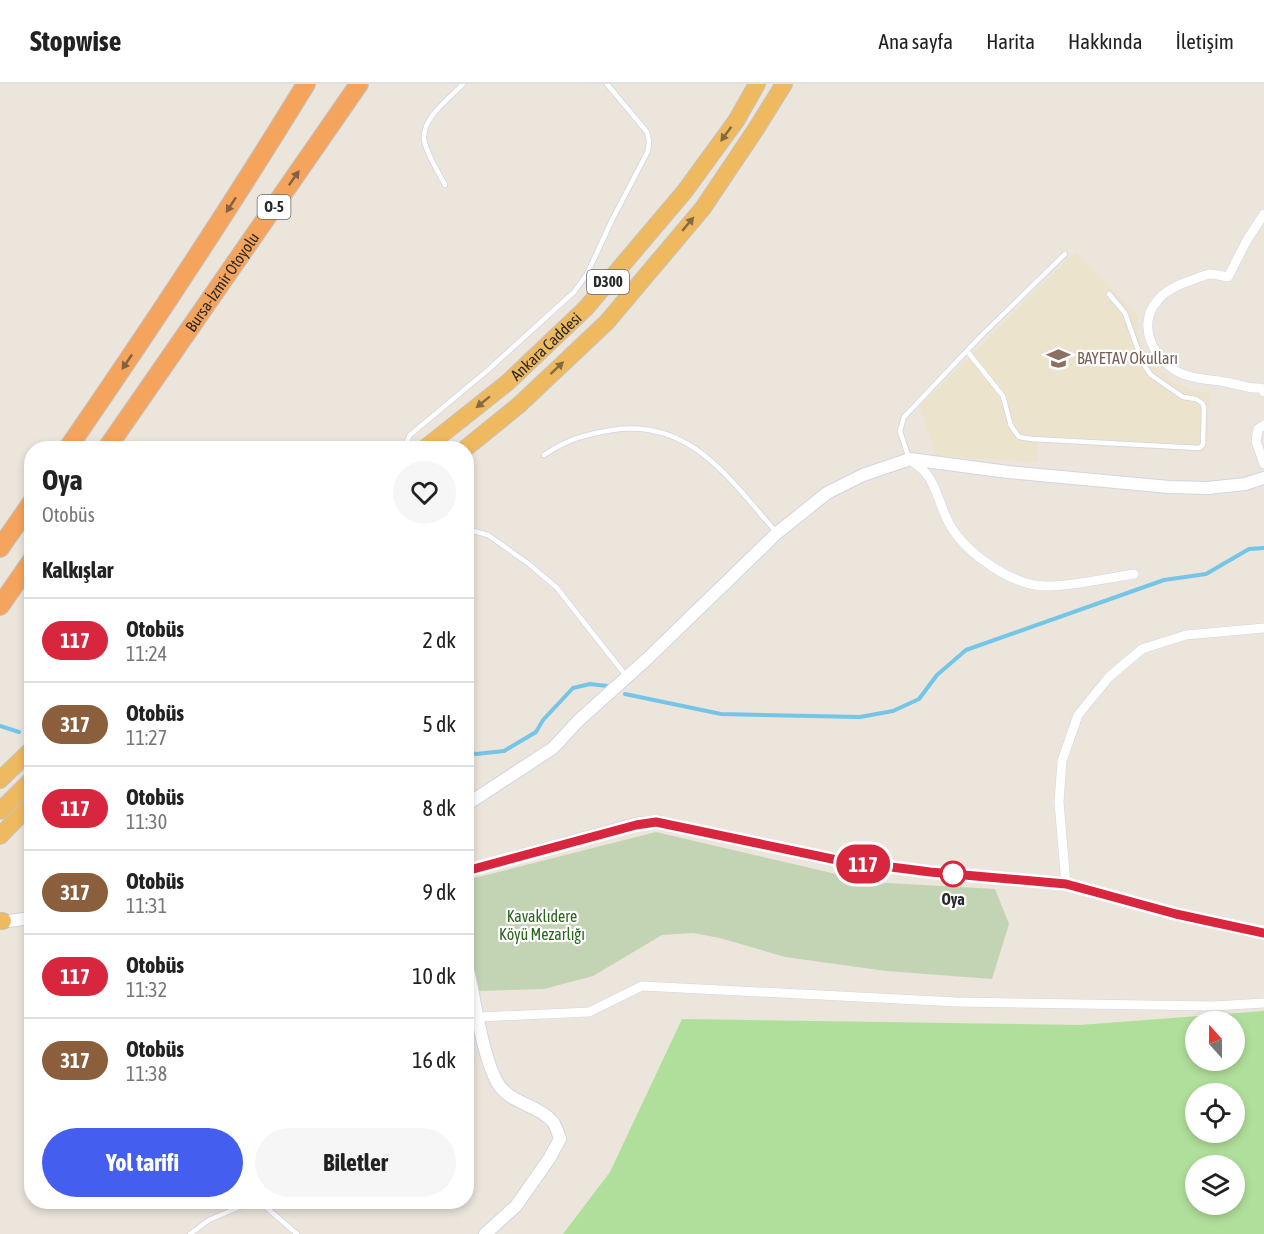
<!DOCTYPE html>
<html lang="tr">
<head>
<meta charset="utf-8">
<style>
	body { margin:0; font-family:"Asap Condensed",sans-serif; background:#f6f6f6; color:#222; height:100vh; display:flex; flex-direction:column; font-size:22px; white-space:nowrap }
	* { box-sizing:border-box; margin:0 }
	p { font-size:20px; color:#767676 }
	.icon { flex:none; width:33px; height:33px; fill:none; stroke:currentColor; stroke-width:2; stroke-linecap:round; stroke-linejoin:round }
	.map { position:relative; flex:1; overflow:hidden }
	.side { position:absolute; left:24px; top:357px; width:450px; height:768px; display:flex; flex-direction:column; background:#fff; border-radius:24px; box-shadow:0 3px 9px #0003 }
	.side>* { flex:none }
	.badge { padding:0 12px; border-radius:20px; font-size:21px; line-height:39px }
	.needle { width:39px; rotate:339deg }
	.controls { position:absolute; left:1185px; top:927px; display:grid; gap:12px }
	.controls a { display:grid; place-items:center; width:60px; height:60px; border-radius:50%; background:#fff; box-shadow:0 3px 9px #0003; font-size:30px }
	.map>.badge { position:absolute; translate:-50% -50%; box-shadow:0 0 0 3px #fff }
	h2 { padding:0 18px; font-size:22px; line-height:54px }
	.round { display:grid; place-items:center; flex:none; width:63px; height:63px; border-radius:32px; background:#f6f6f6 }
	.overview { display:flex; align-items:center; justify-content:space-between; height:102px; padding:0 18px }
	h1 { font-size:28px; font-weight:700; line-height:45px }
	.cta { display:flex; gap:12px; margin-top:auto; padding:12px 18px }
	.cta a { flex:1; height:69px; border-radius:36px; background:#445ef0; color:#fff; font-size:24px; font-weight:700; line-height:69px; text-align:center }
	.cta a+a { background:#f6f6f6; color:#222 }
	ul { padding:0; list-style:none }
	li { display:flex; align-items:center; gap:18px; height:84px; padding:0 18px; border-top:2px solid #e0e0e0 }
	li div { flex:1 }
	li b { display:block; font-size:22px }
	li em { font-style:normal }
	li .badge { min-width:66px; font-weight:700; text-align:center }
	header { display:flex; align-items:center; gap:36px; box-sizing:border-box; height:84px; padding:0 30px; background:#fff; border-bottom:2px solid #e0e0e0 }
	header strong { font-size:28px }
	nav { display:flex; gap:33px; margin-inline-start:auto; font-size:21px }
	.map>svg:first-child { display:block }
</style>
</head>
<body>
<header>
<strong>Stopwise</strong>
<nav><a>Ana sayfa</a><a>Harita</a><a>Hakkında</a><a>İletişim</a></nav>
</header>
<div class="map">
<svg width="1264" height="1150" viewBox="0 0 1264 1150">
	<rect width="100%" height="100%" fill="#ebe5dc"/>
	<path fill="#ece3cc" d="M1075,168L1138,231V251L1143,265L1156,284L1176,300L1199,308H1209L1207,364L1201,368L1038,359V378L936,372L919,323Z"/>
	<path fill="#b0df9b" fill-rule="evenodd" d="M1264,927V1150H563L610,1088L682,935L1080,941ZM1196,938H1234V976H1196ZM1196,1010H1234V1048H1196ZM1196,1082H1234V1120H1196Z"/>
	<path fill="#c3d4b4" d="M656,748L870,798L995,805L1009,840L992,895L886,887L785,873L720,854L693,849L662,851L593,892L544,905L479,907L467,864V796Z"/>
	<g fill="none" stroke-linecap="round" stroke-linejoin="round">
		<path stroke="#74c5e8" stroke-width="4" d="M625,610L721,630L860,633L893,627L919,615L937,591L966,566L1164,496L1206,490L1249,465L1264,464
			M0,642L19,648
			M466,668L476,670L504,667L536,648L543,636L573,604L590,600L607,602"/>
		<defs>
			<path id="service" d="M445,101C439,89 424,66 424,53C424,32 450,14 463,0
				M967,267L1003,312L1011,342L1019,353L1032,355L1199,364L1203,361L1204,323L1202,319L1196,315L1183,313L1151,291L1143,280L1125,229L1109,210
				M404,364L410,351L488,286L574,208L587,190L612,136L648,67L649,57L647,48L607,0
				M544,371C568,355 583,351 612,346C691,334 730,396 777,449
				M909,375L900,347L904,333L979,254L1065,170
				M466,445L488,451L529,480L557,504L627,593
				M260,1118L297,1150
				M190,1150L209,1136L251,1118"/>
			<path id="minor" d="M1264,130L1247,156L1228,193C1222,192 1215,190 1210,190C1204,191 1197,194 1192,196C1180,200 1165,206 1157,217C1136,242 1154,276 1180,289C1195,296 1210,295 1225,298C1240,300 1245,305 1261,304L1264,308
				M1264,341L1258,345L1256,357L1264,380
				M910,375C914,379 920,383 924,387C937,401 940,424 950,441C966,469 1013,503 1048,502C1074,502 1107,494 1134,490
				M1066,800L1059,718L1062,677L1078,631L1109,593L1142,565L1186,551L1264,544
				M479,933L589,928L642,902L957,918L1213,922L1264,919"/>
			<path id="tertiary" d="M466,721L553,664L578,637L648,574L777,449L827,409L863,391L910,375L1008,388L1169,403L1208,404L1245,400L1264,394
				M466,787L636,740L656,738L837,776L930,788L1066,800L1176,830L1264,849
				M0,838L32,834
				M466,878C475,912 481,969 497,998C509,1020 538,1020 553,1038C556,1042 558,1049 560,1055L549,1075L516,1122L485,1150"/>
			<g id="trunk">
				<path id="s1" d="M425,364L507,299L586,224L685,107L736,37L757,0"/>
				<path d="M466,364L519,321L607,238L703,124L756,45L784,0"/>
				<path d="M0,696L32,665"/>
				<path d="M0,727L32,695"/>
				<path d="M0,752L32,719"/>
				<path d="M0,837H3"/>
			</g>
			<g id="motorway">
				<path d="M68,364C150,245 230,124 306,0"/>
				<path id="s2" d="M107,364L359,0"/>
				<path d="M0,464L32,418"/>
				<path d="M0,522L32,476"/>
			</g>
		</defs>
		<use href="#service" stroke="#d2d4e2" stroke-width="6"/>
		<use href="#minor" stroke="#d2d4e2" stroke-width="10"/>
		<use href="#tertiary" stroke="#d2d4e2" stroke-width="14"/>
		<use href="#trunk" stroke="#c3c3c3" stroke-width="18"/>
		<use href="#motorway" stroke="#c3c3c3" stroke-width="20"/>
		<use href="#service" stroke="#fff" stroke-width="4.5"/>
		<use href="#minor" stroke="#fff" stroke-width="9"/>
		<use href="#tertiary" stroke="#fff" stroke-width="12"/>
		<use href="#trunk" stroke="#efb960" stroke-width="16"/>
		<use href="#motorway" stroke="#f5a45d" stroke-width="18"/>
	</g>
	<defs><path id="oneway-solid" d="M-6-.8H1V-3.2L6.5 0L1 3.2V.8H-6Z" transform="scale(1.5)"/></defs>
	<g fill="#836a42">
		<use href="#oneway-solid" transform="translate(726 50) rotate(126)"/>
		<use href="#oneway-solid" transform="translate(688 140) rotate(-50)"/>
		<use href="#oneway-solid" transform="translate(557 284) rotate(-43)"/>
		<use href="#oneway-solid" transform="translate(483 318) rotate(141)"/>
	</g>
	<g fill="#856141">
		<use href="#oneway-solid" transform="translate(294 94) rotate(-55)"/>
		<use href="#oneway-solid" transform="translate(231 121) rotate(123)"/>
		<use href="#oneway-solid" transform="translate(127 278) rotate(124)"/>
	</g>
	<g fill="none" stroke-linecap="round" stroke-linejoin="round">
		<defs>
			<path id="line" d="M466,787L636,741L656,738L837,776L930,788L1066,800L1176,830L1264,849"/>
		</defs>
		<use href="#line" stroke="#fff" stroke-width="14"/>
		<use href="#line" stroke="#d7263d" stroke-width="9"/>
	</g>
	<defs>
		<symbol id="school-bare" viewBox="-9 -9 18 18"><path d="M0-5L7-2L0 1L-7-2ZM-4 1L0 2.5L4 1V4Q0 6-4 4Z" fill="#8d6e63" stroke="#fff" stroke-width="2.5" paint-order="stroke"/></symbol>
	</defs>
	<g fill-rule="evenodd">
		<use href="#school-bare" x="1042" y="258" width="33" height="33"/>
	</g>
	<circle fill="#fff" stroke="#d7263d" stroke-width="3" cx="953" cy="790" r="12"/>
	<g text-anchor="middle" stroke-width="4.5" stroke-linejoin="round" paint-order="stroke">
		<g fill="#fff" stroke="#6a6a6a" stroke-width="1.5">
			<rect x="257.5" y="111" width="33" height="24" rx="4.5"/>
			<rect x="587" y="186" width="42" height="24" rx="4.5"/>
		</g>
		<g font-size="15" font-weight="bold" fill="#2a2a2a">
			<text x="274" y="128">O-5</text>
			<text x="608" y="203">D300</text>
		</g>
		<g font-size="16" fill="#2a2a2a" stroke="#fff">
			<text dy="6" stroke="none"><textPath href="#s2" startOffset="202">Bursa-İzmir Otoyolu</textPath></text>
			<text dy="6" stroke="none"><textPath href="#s1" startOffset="158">Ankara Caddesi</textPath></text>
		</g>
		<g font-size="16" fill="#785e54" stroke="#fff" text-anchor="start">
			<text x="1077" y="280">BAYETAV Okulları</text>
		</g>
		<g font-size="16" font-weight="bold" fill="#2a2a2a" stroke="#fff">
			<text x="953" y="821">Oya</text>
		</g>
		<g font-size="16" fill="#2a631e" stroke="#fff">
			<text x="542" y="838">Kavaklıdere<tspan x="542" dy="18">Köyü Mezarlığı</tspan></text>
		</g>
	</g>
</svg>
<div class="controls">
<a><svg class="needle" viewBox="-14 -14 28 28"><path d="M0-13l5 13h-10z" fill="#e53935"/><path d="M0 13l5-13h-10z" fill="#767676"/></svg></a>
<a><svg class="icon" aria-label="locate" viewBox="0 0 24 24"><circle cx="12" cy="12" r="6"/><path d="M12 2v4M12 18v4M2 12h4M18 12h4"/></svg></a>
<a><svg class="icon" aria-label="layers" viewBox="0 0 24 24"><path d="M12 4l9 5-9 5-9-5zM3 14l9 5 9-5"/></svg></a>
</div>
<b class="badge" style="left:863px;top:780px;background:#d7263d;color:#fff">117</b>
<section class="side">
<div class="overview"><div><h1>Oya</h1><p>Otobüs</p></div><a class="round"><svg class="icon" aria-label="heart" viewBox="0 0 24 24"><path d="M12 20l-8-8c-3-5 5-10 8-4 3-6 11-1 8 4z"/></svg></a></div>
<h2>Kalkışlar</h2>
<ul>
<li><span class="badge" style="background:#d7263d;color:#fff">117</span><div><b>Otobüs</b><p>11:24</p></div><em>2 dk</em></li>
<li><span class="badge" style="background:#8b5e3c;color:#fff">317</span><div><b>Otobüs</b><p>11:27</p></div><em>5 dk</em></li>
<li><span class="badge" style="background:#d7263d;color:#fff">117</span><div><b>Otobüs</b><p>11:30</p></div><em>8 dk</em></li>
<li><span class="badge" style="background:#8b5e3c;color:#fff">317</span><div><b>Otobüs</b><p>11:31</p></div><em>9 dk</em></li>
<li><span class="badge" style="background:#d7263d;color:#fff">117</span><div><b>Otobüs</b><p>11:32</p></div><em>10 dk</em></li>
<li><span class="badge" style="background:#8b5e3c;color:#fff">317</span><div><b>Otobüs</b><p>11:38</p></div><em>16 dk</em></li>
</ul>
<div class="cta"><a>Yol tarifi</a><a>Biletler</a></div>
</section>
</div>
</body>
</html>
